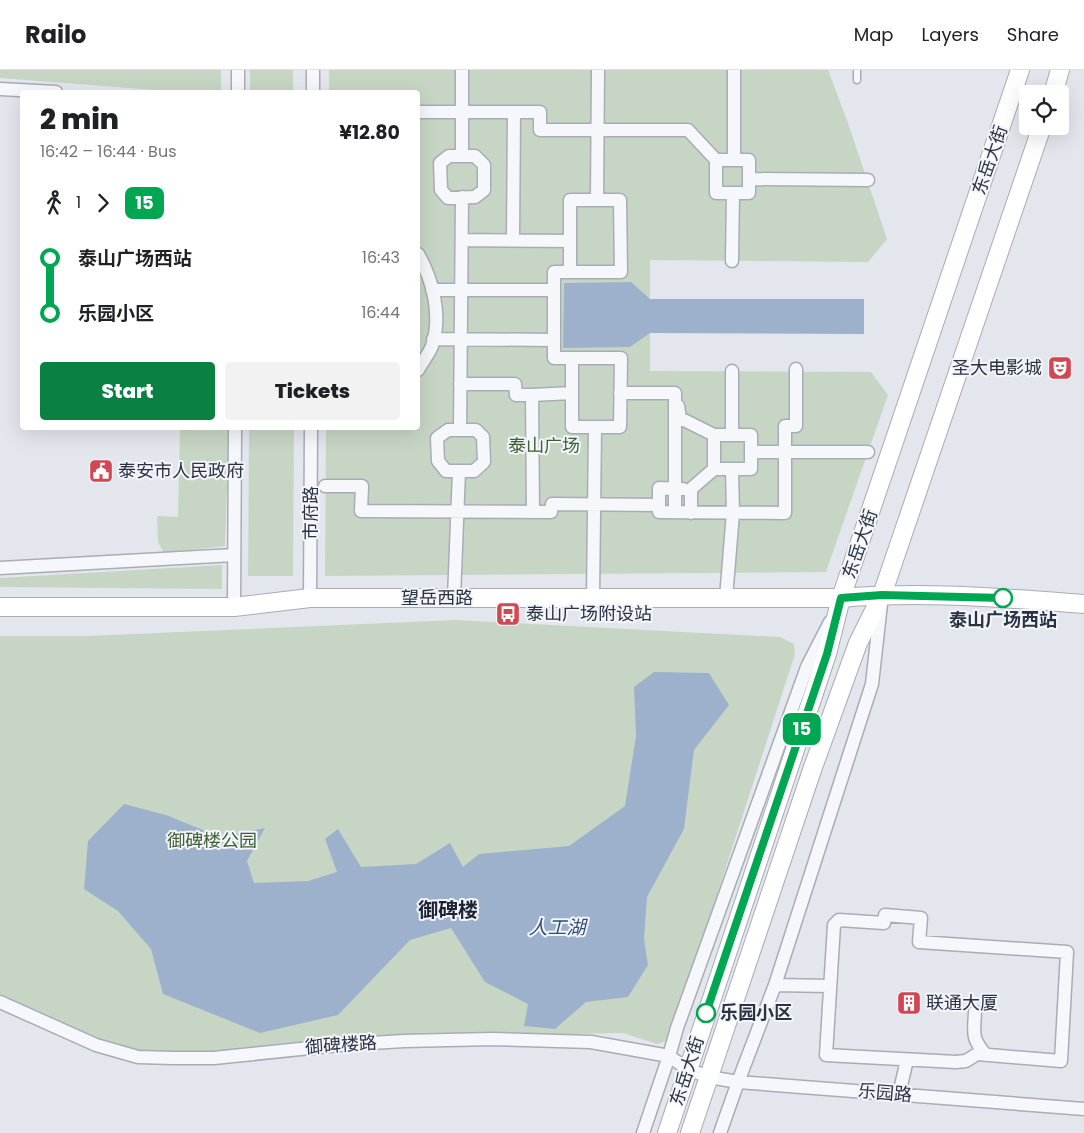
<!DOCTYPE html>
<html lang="en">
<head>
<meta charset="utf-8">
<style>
	body { margin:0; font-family:Poppins,"Noto Sans SC",sans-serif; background:#f2f2f2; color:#202124; height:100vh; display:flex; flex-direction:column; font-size:19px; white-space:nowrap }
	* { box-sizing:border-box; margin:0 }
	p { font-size:16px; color:#757577 }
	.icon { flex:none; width:28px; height:28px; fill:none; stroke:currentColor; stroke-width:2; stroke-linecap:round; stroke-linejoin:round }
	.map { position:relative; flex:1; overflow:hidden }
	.drawer { position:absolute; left:20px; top:20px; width:400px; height:340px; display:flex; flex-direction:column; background:#fff; border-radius:5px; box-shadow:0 5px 20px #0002 }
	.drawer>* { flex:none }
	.badge { padding:0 10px; border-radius:8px; font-size:18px; line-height:32px }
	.controls { position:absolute; left:1019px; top:15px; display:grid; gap:10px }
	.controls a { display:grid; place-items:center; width:50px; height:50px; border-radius:5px; background:#fff; box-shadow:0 5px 20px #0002; font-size:25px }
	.map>.badge { position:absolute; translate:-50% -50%; box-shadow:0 0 0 2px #fff }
	.legs { display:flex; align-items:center; gap:8px; height:55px; padding:0 20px; font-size:16px }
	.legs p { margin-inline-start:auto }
	.head { display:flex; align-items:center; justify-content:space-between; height:85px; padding:0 20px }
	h1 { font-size:28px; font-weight:800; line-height:38px }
	.cta { display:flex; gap:10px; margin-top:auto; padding:10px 20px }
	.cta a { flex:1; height:58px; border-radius:5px; background:#0b8043; color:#fff; font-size:20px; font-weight:800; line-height:58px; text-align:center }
	.cta a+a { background:#f2f2f2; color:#202124 }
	ul { padding:0 20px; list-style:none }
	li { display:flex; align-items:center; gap:18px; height:55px; font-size:19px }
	li i { display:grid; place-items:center; width:8px; height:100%; margin:0 6px; background:currentColor }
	li i::after { content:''; width:12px; height:12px; margin:-6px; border:4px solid; border-radius:50%; background:#fff }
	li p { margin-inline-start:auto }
	li:first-child i { background:linear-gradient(#0000 50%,currentColor 0) }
	li:last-child i { background:linear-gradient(currentColor 50%,#0000 0) }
	header { display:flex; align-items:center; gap:30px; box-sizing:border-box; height:70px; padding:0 25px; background:#fff; border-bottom:1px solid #e0e0e0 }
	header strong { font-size:24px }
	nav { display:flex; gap:28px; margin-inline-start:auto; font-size:18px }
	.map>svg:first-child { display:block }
</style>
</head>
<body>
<header>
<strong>Railo</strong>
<nav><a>Map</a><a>Layers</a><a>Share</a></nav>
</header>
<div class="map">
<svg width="1084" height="1063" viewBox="0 0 1084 1063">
	<rect width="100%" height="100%" fill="#e3e6ec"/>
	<path fill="#c7d6c4" d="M0,0H221V22H181L0,8Z
		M250,0H293V22H250Z
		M329,0H828L848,53L887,169L868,192L650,190V301L871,302L888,325L826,502L325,506L326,358H418V22H329Z
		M180,358H229L225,476L164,483L158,472L157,446L178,447Z
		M249,358H294L293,506H248Z
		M222,495V519L0,517V508Z
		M455,550L780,567L794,574L795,584L670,970L657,974L623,963L439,967L182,985L125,981L91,965L0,934V566H87Z"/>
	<path fill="#9eb1cc" d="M631,212L650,229H864V264L650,263L630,277L563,278L564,213Z
		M654,602L709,603L729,635L694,680L684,759L647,827L644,869L648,895L628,927L586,932L555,959L524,956L528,934L485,912L451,858L410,870L338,945L260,963L163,924L151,879L118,841L84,819L88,771L124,734L166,745L220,767L265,758L247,791L254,813L308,811L337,802L325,769L338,759L361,797L416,794L450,773L463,797L479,784L569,776L625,736L636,666L634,617Z"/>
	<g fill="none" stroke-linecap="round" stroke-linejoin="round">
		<defs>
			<path id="lane" d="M857,10V0"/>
			<path id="street" d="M734,0V90
				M0,19L56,22
				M238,22V0
				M313,22V0
				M418,42H540V60H688L716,90V123H749V90H716
				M449,86H475L484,95V120L475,127L448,128L441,120L440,93Z
				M462,86V0
				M749,109L868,110
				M462,170L570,171
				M513,170L514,42
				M418,184C433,210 442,246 432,276C429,284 422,292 418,300
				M732,191L733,123
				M570,202H621L620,130H597
				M432,220H554
				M433,269L554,270
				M572,288H621L620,357H595
				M732,301V365
				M460,314H515L516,325H532
				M620,323H675V442
				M678,336L680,348L714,365
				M448,360H476L483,367L484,392L474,401H446L438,391L437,368Z
				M460,360L462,127
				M714,365H751V399H714Z
				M751,382H868
				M325,416H362L361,441L551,442L552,434L659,435V442L785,443V356H796V299
				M659,435V418L683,419
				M533,442L532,325L572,323
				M691,443V419L714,399
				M0,498L234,485
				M310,528L311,358
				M454,528L459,401
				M593,528L595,357H572V288H554V202H570V130H597L598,0
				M726,528L733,443L732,399
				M234,537L235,358
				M885,845L921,848L919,872L1067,882L1061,991L977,984L966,991L956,992L826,985L834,855L839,850L884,853Z
				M775,915L830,916
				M0,932L96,975L138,987L174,988H214L339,975L404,971L493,969L591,972L669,986L687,999L709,1007L738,1012L1084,1039
				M975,942C974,963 971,968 986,985
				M899,1024L907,990
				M643,1063L669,986L677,958L807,597L830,552
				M720,1063L738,1012L775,915L872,614L881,534"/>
			<path id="secondary" d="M1053,24L1060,0
				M0,537H234L310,528H841C922,521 1004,528 1084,534
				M667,1063L827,584L841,528L1020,0
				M690,1063L812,700L858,573L882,525L1042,56"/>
		</defs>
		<use href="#lane" stroke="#a8acb6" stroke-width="9"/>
		<use href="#street" stroke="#a8acb6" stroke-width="15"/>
		<use href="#secondary" stroke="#a8acb6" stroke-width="20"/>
		<use href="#lane" stroke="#f6f7fa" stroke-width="6"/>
		<use href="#street" stroke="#f6f7fa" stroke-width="12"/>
		<use href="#secondary" stroke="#fff" stroke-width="18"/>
	</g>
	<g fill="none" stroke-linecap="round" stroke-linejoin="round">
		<defs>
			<path id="line-1" d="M706,943L827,584L841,528L882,525L1003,528"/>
		</defs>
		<use href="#line-1" stroke="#fff" stroke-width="11"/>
		<use href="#line-1" stroke="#00a651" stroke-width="8"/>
	</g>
	<defs>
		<symbol id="theatre-square" viewBox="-11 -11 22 22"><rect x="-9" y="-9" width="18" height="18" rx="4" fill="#d24754" stroke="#f3f5f9"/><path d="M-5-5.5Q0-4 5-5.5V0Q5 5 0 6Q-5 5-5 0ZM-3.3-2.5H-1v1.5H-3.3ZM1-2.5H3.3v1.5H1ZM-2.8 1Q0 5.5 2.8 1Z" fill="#fff"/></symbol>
		<symbol id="civic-square" viewBox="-11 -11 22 22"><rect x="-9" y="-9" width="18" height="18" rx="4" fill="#d24754" stroke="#f3f5f9"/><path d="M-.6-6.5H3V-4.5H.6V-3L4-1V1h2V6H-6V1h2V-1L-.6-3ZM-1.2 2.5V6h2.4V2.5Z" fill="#fff"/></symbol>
		<symbol id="bus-square" viewBox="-11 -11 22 22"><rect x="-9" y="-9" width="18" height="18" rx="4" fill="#d24754" stroke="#f3f5f9"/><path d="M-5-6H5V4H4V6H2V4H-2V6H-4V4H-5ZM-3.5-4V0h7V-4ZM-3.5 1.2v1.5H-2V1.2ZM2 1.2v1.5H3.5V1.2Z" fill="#fff"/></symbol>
		<symbol id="building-square" viewBox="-11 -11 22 22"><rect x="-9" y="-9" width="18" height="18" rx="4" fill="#d24754" stroke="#f3f5f9"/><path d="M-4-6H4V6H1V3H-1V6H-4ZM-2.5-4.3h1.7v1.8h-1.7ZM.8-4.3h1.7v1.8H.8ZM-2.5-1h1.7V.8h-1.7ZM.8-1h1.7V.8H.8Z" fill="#fff"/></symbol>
	</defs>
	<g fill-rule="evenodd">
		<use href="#theatre-square" x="1046" y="284" width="28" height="28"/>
		<use href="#civic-square" x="87" y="387" width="28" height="28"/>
		<use href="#bus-square" x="494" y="530" width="28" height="28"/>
		<use href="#building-square" x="895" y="919" width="28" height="28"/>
	</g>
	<g fill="#fff" stroke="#00a651" stroke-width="2.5">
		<circle cx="1003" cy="528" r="9"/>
		<circle cx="706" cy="943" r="9"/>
	</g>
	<g text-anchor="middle" stroke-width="4" stroke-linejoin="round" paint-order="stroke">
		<g font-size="18" fill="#2a3244" stroke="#f3f5f9">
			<text transform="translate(990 90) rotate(-71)" y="6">东岳大街</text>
			<text transform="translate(311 443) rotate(-90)" y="6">市府路</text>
			<text transform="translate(860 474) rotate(-71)" y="6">东岳大街</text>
			<text x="437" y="534">望岳西路</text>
			<text transform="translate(341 975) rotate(-4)" y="6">御碑楼路</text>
			<text transform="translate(687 1001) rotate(-72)" y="6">东岳大街</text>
			<text transform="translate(885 1023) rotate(5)" y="6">乐园路</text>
		</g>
		<g font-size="18" fill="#2a3244" stroke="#f3f5f9" text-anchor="start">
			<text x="1042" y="304" text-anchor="end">圣大电影城</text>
			<text x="118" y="407">泰安市人民政府</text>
			<text x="526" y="550">泰山广场附设站</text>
			<text x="926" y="939">联通大厦</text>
		</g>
		<g font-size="18" fill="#3d6137" stroke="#f3f5f9">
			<text x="544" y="382">泰山广场</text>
			<text x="212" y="777">御碑楼公园</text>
		</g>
		<g font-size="18" font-weight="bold" fill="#2a3244" stroke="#f3f5f9">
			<text x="1003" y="556">泰山广场西站</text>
			<text x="720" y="949" text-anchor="start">乐园小区</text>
		</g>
		<g font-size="19" font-style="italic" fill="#334e7a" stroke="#f3f5f9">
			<text x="557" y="864">人工湖</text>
		</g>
		<g font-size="20" font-weight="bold" fill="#1c2335" stroke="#f3f5f9">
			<text x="448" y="847">御碑楼</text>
		</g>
	</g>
</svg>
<div class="controls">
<a><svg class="icon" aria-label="locate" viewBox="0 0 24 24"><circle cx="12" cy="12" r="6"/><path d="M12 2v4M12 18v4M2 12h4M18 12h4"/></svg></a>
</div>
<b class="badge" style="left:802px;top:659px;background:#00a651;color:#fff">15</b>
<section class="drawer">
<div class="head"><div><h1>2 min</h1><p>16:42 – 16:44 · Bus</p></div><b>¥12.80</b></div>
<div class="legs"><svg class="icon" aria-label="walk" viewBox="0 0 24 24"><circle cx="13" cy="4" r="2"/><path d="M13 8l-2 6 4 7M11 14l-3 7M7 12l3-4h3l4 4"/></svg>1<svg class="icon" aria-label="forward" viewBox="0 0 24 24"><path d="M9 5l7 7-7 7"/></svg><b class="badge" style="background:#00a651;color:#fff">15</b></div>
<ul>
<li><i style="color:#00a651"></i><b>泰山广场西站</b><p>16:43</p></li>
<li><i style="color:#00a651"></i><b>乐园小区</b><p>16:44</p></li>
</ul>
<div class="cta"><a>Start</a><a>Tickets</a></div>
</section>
</div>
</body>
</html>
